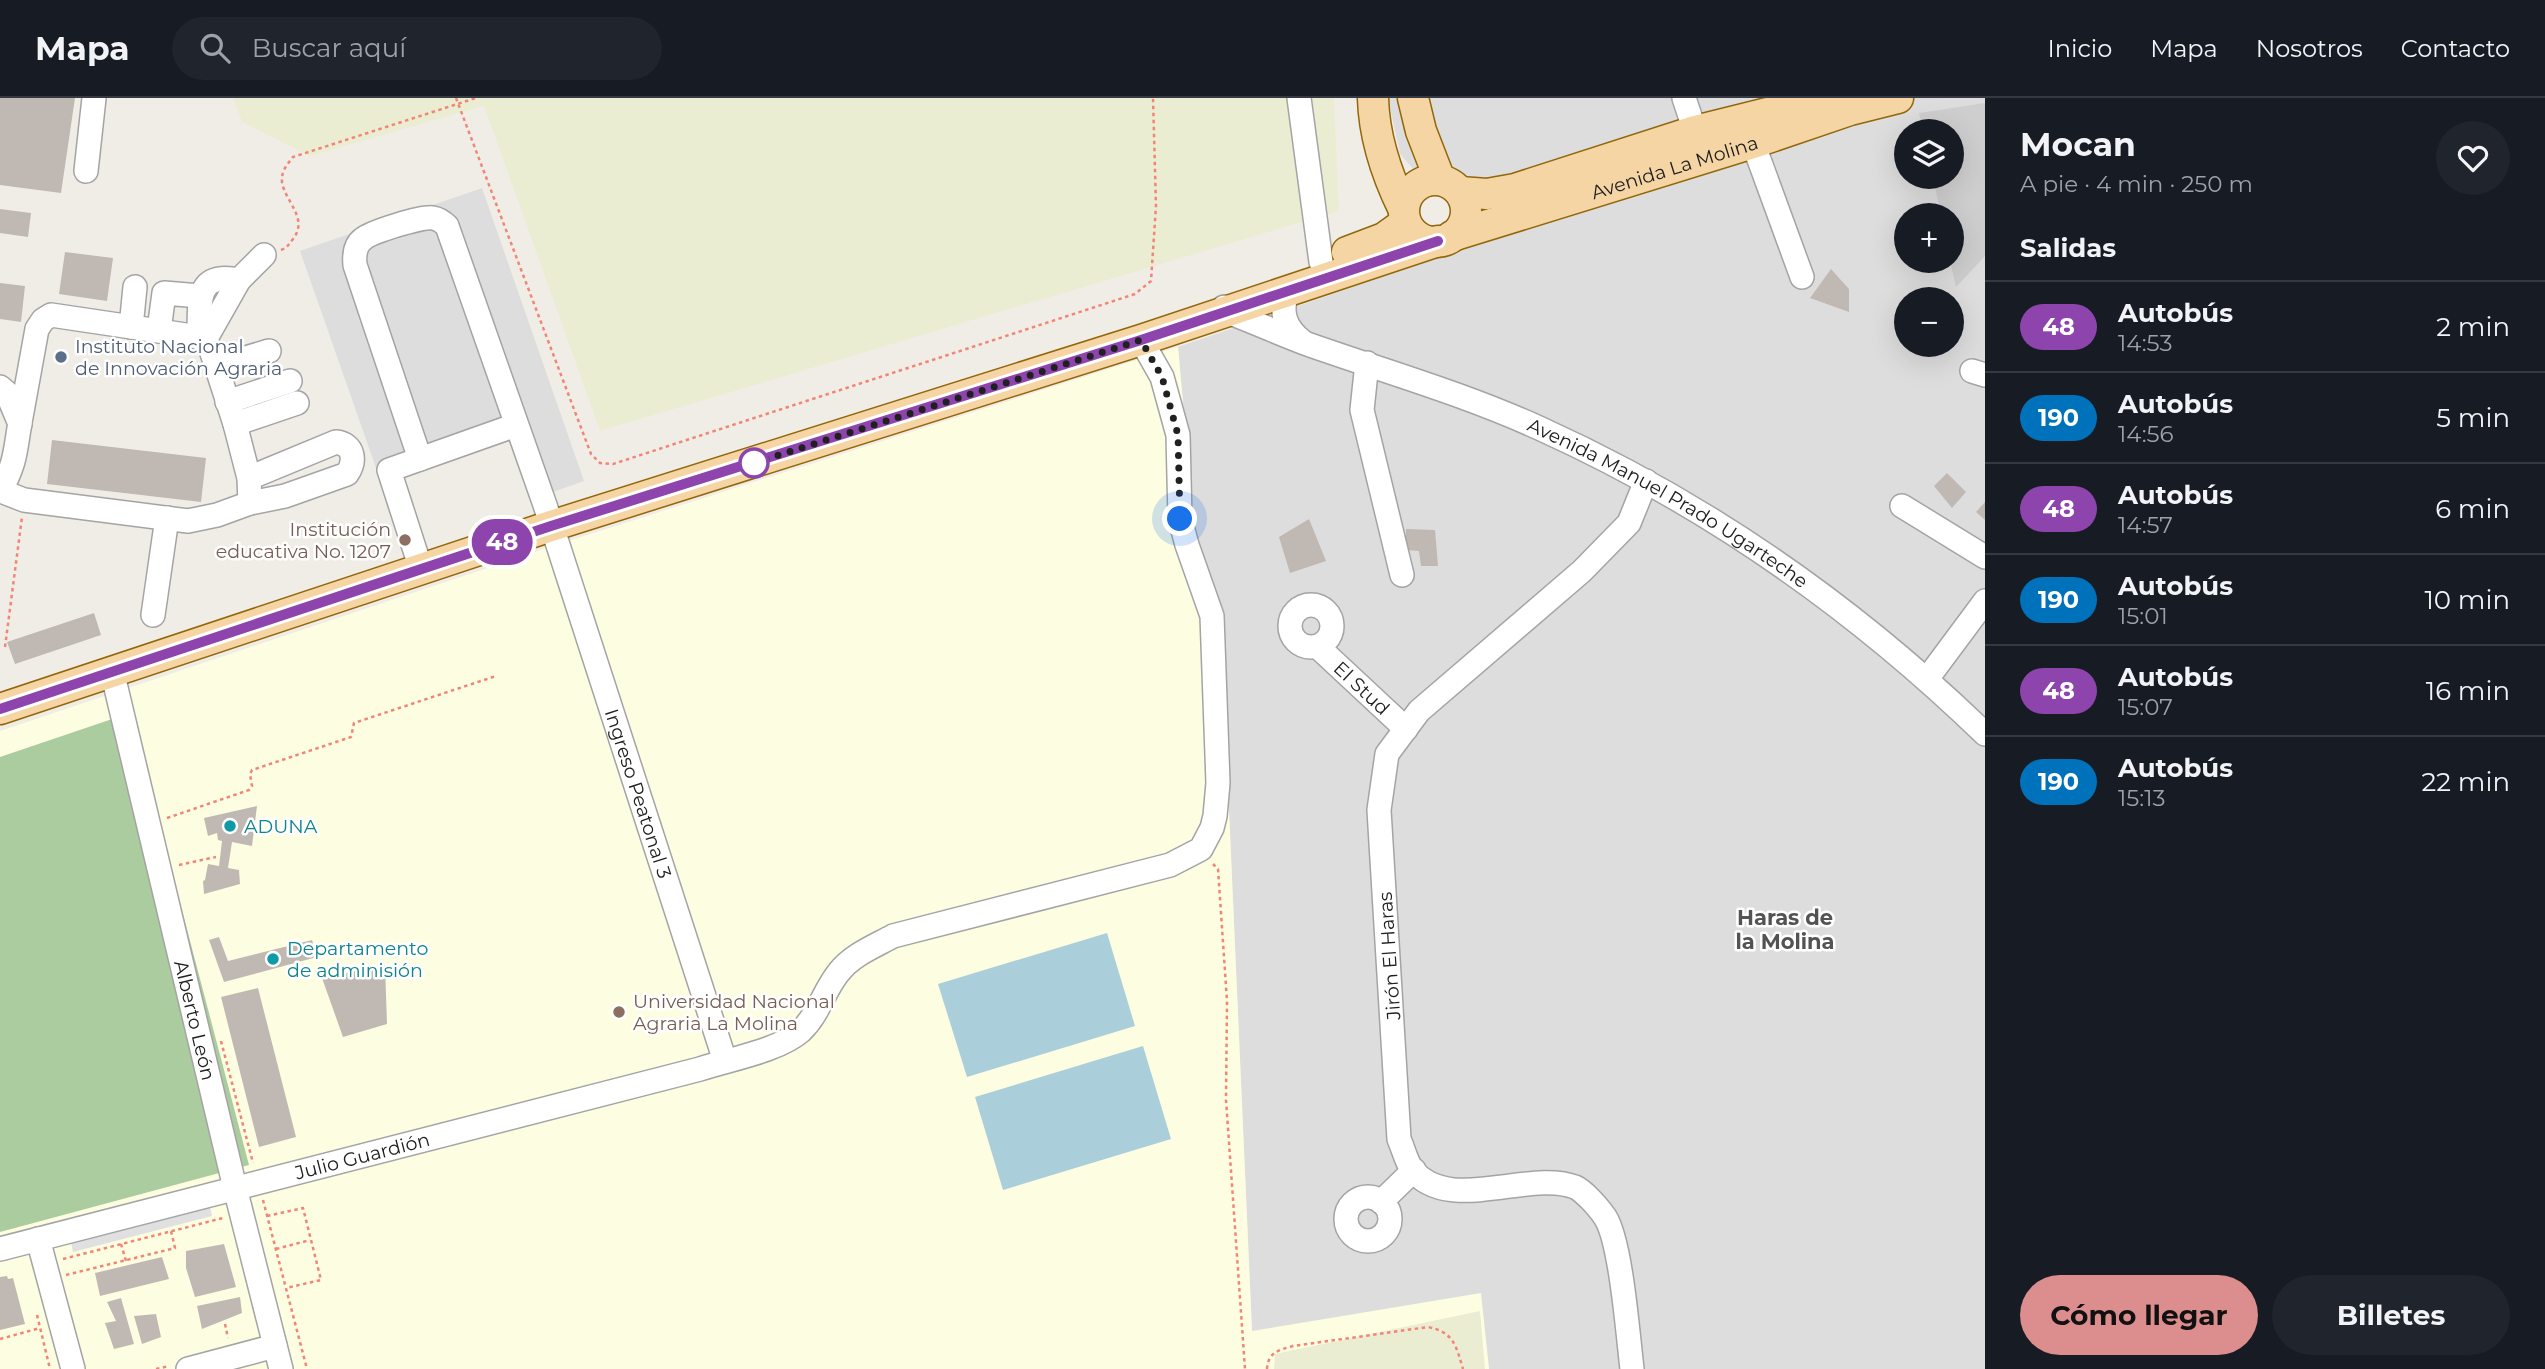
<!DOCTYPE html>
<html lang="es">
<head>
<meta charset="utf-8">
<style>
	body { margin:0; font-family:Montserrat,sans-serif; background:#20242c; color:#f1f3f6; height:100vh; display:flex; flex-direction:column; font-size:26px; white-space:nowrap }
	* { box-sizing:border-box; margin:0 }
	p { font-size:23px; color:#9ea1a6 }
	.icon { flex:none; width:38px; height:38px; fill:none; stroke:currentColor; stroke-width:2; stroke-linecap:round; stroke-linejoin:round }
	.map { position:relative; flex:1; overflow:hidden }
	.sheet { display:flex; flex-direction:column; background:#171b24; width:560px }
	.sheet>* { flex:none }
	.badge { padding:0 14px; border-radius:23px; font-size:24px; line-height:46px }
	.buttons { position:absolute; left:1894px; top:21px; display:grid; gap:14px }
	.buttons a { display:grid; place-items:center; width:70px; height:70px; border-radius:50%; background:#171b24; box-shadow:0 7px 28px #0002; font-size:35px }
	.you { position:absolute; width:35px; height:35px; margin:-18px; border:5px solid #fff; border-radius:50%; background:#1a73e8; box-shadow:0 0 0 10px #1a73e833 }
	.map>.badge { position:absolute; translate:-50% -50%; box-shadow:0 0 0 4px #fff }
	h2 { padding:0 35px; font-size:26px; line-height:63px }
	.round { display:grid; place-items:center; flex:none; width:74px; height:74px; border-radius:37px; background:#20242c }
	.head { display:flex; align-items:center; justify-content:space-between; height:119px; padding:0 35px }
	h1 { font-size:33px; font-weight:700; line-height:52px }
	.cta { display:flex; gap:14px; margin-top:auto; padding:14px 35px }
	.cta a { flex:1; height:80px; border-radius:42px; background:#dc8d8d; color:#111; font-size:28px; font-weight:700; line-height:80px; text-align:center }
	.cta a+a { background:#20242c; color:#f1f3f6 }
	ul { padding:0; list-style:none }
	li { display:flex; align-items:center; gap:21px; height:91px; padding:0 35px; border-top:2px solid #363941 }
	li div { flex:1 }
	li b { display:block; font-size:26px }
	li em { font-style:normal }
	li .badge { min-width:77px; font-weight:700; text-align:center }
	header { display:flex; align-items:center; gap:42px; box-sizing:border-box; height:98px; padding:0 35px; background:#171b24; border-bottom:2px solid #363941 }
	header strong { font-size:33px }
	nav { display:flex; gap:38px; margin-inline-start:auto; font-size:24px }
	.search { width:490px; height:63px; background:#20242c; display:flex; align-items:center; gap:18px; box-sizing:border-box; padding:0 24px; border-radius:38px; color:#9ea1a6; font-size:26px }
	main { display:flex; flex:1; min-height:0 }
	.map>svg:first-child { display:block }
</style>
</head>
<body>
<header>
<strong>Mapa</strong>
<div class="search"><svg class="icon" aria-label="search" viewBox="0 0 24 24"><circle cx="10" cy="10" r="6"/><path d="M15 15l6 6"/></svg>Buscar aquí</div>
<nav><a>Inicio</a><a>Mapa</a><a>Nosotros</a><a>Contacto</a></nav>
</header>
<main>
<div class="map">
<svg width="1985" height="1271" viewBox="0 0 1985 1271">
	<rect width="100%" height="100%" fill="#f0ede7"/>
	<path fill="#dedddd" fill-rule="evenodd" d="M1388,0H1985V1271H1489L1480,1196L1252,1234L1220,509L1196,449L1178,249L1567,116L1439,89L1416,74L1400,56ZM1906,33H1951V79H1906ZM1906,117H1951V163H1906ZM1906,201H1951V247H1906Z
		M482,90L584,383L533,401L512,342L382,387L300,153Z"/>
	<path fill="#fdfde2" d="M1178,249L1196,449L1220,509L1252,1233L1481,1195L1489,1271H0V633L556,447Z"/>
	<path fill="#cecece" d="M1985,5V158L1956,189L1950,163L1951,117H1941L1933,79H1951V33H1923L1919,15Z"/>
	<path fill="#ebedd3" d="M233,0H1334L1339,113L600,333L484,8L310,58L242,24Z
		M1480,1213L1485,1271H1274L1275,1256Z"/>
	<path fill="#abcc9e" d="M130,615L249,1067L0,1134V659Z"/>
	<path fill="#e0e0e0" d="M209,1104L212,1118L73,1154L70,1139Z"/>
	<path fill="#aacfda" d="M1107,835L1135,928L967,979L938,886Z
		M1143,948L1171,1041L1003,1092L975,999Z"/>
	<path fill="#c0b9b3" d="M0,0H75L61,95L0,87Z
		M0,111L31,115L28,139L0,135Z
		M65,154L113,160L107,203L59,196Z
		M1831,171L1849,191V214L1810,200Z
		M0,185L25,188L21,224L0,221Z
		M52,342L206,360L201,404L47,386Z
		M1947,375L1966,394L1952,410L1934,388Z
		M1985,404V422L1976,414Z
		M1309,421L1326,463L1290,475L1279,439Z
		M1406,431L1435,432L1438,468H1421L1419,453L1406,452Z
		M94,515L101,537L15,566L7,544Z
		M257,708L252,748L232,744L228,770L239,772L240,786L204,796L203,783L205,782L208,766L219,768L222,743L218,742L217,735L208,738L204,720Z
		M219,839L228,863L312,842L317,859L224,884L209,842Z
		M385,867L387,926L343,939L322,880Z
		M258,890L296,1039L259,1049L221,899Z
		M224,1146L236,1189L195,1199L186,1170V1153Z
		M162,1159L169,1181L100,1198L95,1175Z
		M7,1178L8,1181L13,1180L25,1226L0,1232V1179Z
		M240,1199L242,1215L202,1231L197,1208Z
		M121,1200L134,1246L114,1251L105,1225L116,1223L107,1204Z
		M156,1216L161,1239L142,1246L134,1218Z"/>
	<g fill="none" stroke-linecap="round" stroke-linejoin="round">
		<defs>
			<g id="minor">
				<path d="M1299,0L1321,164"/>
				<path d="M1684,0L1695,33"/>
				<path d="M1753,45L1802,179"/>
				<path d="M86,73L94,0"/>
				<path d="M1287,194C1280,214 1285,230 1302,243"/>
				<path id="s1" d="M1224,209L1227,214C1255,224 1282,237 1310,247C1387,274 1464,296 1539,330C1705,405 1854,509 1985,636"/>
				<path d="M131,229L135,189"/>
				<path d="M159,232L164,195L200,198"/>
				<path d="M199,239C200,206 194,173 239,182"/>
				<path d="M205,242L239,182L264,157"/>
				<path d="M1367,265L1362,312L1402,477"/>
				<path d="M216,269L269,253"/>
				<path d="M1972,273L1985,277"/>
				<path d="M0,289L7,295L20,326"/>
				<path d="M227,304L290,283"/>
				<path d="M235,326L297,305"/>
				<path id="s2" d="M420,361L355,167C354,157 355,147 363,141C371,134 422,118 433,120C439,121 443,124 447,128L545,407L725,963"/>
				<path d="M249,380L336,344C354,346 356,363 347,376L285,398L250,405"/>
				<path d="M0,393C17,364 15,350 21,319C26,290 32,260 37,231L43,222L51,217L199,239L205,242L211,252L235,326L249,380L250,405L217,417L188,423L24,402L1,393"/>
				<path d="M1902,408L1985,459"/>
				<path d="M421,471L389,372L516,327"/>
				<circle cx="1311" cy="528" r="21"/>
				<path d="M153,517L167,420"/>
				<path id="s3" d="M1318,549L1406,631"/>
				<path id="s4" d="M112,573L235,1090L281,1271"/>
				<path d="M1927,581L1985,503"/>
				<circle cx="1368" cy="1121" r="22"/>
				<path d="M1381,1104L1414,1072"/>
				<path d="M38,1141L73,1271"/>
				<path id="s5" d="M0,1151L700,971C730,961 778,953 801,933C819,916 824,892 839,874C852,857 875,848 893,838L1170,767L1201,751L1212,730L1215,718L1218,685L1212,518L1187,447L1180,421L1178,337L1162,279L1141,242"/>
				<path d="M188,1271L275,1248"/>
				<path d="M1632,1271C1628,1238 1621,1143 1605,1119C1599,1110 1584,1093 1575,1089C1529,1071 1447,1118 1411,1070C1406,1062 1403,1050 1399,1041L1379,712L1387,656L1419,613L1582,473L1629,425L1646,383"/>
			</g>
			<g id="major">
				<path d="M1373,0C1374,39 1386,75 1403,110"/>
				<path d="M1413,0L1421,33L1440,82"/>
				<circle cx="1435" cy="113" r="31"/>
				<path d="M1460,94L1487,96L1515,91L1695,33L1828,0"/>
				<path id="s6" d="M1452,138L1753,45L1850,12L1898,0"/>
				<path d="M1347,154L1384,140L1405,125"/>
				<path d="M0,611L551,428L1141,242L1438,143"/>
			</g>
		</defs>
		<use href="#minor" stroke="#a4a4a4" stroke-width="26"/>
		<use href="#major" stroke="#92670a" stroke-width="33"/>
		<path stroke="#f18576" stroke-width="2.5" stroke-dasharray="3.5 3.5" stroke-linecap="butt" d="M456,0L591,356L600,365L613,366L1135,196L1151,183L1156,108L1153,0
			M281,152C287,150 289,146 293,141C309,120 285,104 282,84C281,73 287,67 293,59L476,0
			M5,549L22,419
			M167,720L249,692L252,688L250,676L252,672L351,639L354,625L496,578
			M1213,766L1218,771L1227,903L1226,1002L1245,1271
			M179,767L216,759
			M221,943L253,1065
			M263,1102L307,1271
			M267,1118L303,1110L321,1182L286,1190
			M121,1146L126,1163
			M276,1151L310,1142
			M63,1161L223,1120
			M66,1177L175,1150L171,1133
			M37,1217L50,1271
			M225,1226L228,1240
			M0,1241L40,1230
			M156,1271L169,1268
			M1267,1271C1268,1254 1279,1252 1293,1248L1428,1229C1454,1234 1456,1248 1463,1271"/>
		<use href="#minor" stroke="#fff" stroke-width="23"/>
		<use href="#major" stroke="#f6d5a5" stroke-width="30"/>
	</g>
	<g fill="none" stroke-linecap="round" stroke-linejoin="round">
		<defs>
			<path id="line" d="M0,611L551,428L1141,242L1438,143"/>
		</defs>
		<use href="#line" stroke="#fff" stroke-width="16"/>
		<use href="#line" stroke="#8e44ad" stroke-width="10"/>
		<path stroke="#202020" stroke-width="7" stroke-dasharray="0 12.6" d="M754,365L1141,242L1162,279L1178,337L1180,421"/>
	</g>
	<circle fill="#5c6f8a" stroke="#fff" stroke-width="2.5" cx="61" cy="259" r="7"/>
	<circle fill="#fff" stroke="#8e44ad" stroke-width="3.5" cx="754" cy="365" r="14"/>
	<g fill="#8d6e63" stroke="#fff" stroke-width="2.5">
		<circle cx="405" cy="442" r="7"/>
		<circle cx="619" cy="914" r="7"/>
	</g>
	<g fill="#0f9aa8" stroke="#fff" stroke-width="2.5">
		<circle cx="230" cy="728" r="7"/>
		<circle cx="273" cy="861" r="7"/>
	</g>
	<g text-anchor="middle" stroke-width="5" stroke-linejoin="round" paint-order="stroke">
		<g font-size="19" fill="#202020" stroke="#fff">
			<text dy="7" stroke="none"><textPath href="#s6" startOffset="233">Avenida La Molina</textPath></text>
			<text dy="7" stroke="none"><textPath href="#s1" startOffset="488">Avenida Manuel Prado Ugarteche</textPath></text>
			<text dy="7" stroke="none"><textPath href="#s3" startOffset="60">El Stud</textPath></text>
			<text dy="7" stroke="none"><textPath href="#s2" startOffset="922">Ingreso Peatonal 3</textPath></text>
			<text transform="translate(1389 858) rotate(-94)" y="7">Jirón El Haras</text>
			<text dy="7" stroke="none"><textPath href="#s4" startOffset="359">Alberto León</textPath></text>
			<text dy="7" stroke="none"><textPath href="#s5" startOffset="374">Julio Guardión</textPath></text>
		</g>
		<g font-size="19" fill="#4e5e75" stroke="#fff" text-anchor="start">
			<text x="75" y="255">Instituto Nacional<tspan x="75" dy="22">de Innovación Agraria</tspan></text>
		</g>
		<g font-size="19" fill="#785e54" stroke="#fff" text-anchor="end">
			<text x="391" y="438">Institución<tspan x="391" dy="22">educativa No. 1207</tspan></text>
			<text x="633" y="910" text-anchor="start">Universidad Nacional<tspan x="633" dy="22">Agraria La Molina</tspan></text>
		</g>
		<g font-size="19" fill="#0d838f" stroke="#fff" text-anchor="start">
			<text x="244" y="735">ADUNA</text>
			<text x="287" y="857">Departamento<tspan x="287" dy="22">de adminisión</tspan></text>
		</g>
		<g font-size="21" font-weight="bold" fill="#535353" stroke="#fff">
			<text x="1785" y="827">Haras de<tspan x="1785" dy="24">la Molina</tspan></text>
		</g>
	</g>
</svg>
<div class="buttons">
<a><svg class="icon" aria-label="layers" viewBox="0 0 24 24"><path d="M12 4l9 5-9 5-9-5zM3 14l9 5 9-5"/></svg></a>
<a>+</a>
<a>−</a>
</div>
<div class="you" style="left:1180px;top:421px"></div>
<b class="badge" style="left:502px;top:444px;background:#8e44ad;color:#fff">48</b>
</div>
<section class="sheet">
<div class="head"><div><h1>Mocan</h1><p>A pie · 4 min · 250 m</p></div><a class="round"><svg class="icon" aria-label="heart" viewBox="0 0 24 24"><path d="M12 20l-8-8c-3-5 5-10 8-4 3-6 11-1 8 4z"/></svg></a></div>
<h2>Salidas</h2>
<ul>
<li><span class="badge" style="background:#8e44ad;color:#fff">48</span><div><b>Autobús</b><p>14:53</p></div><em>2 min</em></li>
<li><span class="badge" style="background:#0072bc;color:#fff">190</span><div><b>Autobús</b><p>14:56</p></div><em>5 min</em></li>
<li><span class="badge" style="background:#8e44ad;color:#fff">48</span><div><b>Autobús</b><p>14:57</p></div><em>6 min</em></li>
<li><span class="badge" style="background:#0072bc;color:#fff">190</span><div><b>Autobús</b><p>15:01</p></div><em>10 min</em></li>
<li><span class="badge" style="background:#8e44ad;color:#fff">48</span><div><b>Autobús</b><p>15:07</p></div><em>16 min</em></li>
<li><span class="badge" style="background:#0072bc;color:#fff">190</span><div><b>Autobús</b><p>15:13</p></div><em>22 min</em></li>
</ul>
<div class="cta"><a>Cómo llegar</a><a>Billetes</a></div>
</section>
</main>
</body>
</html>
